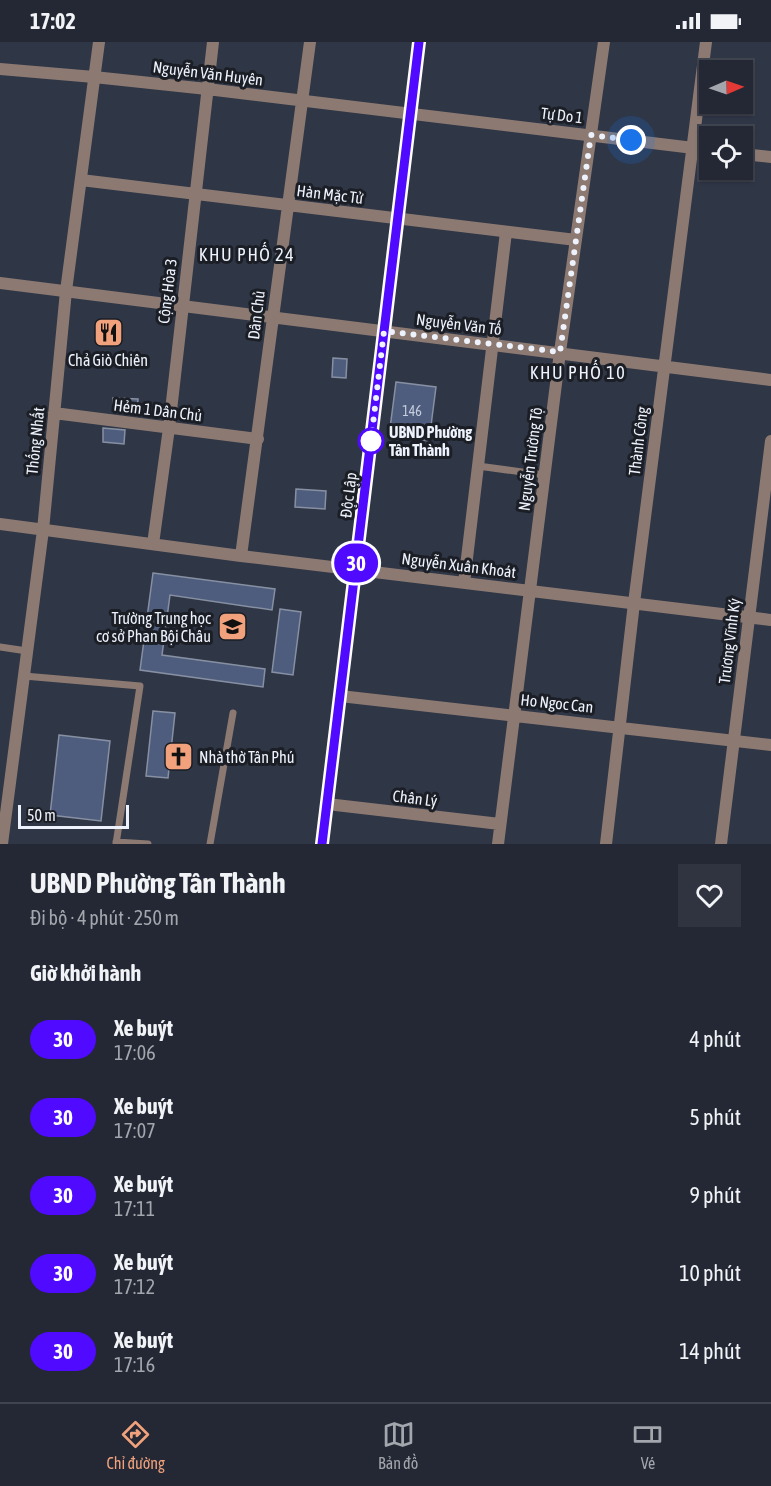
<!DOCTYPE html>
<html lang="vi">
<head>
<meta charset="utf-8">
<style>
	body { margin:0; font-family:"Asap Condensed",sans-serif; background:#2f3440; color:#f1f3f6; height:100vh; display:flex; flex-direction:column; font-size:22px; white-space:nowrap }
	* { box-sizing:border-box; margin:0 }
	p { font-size:20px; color:#a3a6ac }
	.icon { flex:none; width:33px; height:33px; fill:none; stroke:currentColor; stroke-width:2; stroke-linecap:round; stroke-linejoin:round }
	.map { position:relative; height:802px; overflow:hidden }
	.drawer { display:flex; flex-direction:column; background:#232834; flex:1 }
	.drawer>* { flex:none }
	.badge { padding:0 12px; border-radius:20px; font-size:21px; line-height:39px }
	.needle { width:39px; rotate:88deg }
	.buttons { position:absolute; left:699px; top:18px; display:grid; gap:12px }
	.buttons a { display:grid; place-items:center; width:54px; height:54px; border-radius:0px; background:#232834; box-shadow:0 2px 4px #0004,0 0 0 2px #40444f; font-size:30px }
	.scale { position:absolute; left:18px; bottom:15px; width:111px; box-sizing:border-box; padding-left:6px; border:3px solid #edf2fc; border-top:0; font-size:16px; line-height:21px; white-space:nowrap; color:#edf2fc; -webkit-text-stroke:4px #1b1e25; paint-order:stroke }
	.you { position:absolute; width:30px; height:30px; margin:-15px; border:4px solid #fff; border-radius:50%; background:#1a73e8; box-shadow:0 0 0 9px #1a73e833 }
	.map>.badge { position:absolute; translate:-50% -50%; box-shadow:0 0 0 3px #fff }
	h2 { padding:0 30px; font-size:22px; line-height:54px }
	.round { display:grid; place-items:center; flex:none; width:63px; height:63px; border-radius:0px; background:#2f3440 }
	.headline { display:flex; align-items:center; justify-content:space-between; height:102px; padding:0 30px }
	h1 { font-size:28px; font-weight:700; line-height:45px }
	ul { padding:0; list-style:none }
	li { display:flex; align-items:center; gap:18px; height:78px; padding:0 30px }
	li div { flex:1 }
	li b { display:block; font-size:22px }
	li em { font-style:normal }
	li .badge { min-width:66px; font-weight:700; text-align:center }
	.status { display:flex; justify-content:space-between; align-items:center; height:42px; padding:0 30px; background:#232834; direction:ltr }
	.status svg { height:16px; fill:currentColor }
	.tab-bar { display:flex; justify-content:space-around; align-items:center; height:84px; border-top:2px solid #40444f; background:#232834; font-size:16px; color:#a3a6ac }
	.tab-bar a { display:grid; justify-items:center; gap:3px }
	.tab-bar .on { color:#f1a17c }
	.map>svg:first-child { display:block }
</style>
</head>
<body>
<div class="status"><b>17:02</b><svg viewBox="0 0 49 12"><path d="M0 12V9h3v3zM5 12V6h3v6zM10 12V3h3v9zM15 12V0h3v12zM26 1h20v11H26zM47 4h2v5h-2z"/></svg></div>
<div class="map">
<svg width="771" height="802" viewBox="0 0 771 802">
	<rect width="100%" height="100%" fill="#2f3646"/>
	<path fill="#4e5d7e" stroke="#8790a2" stroke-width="1.5" d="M333,316L347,317L346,336L332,335Z
		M396,340L436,345L429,399L389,394Z
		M113,356L138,357L137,372L113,370Z
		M103,386L125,388L124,402L103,400Z
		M296,447L326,449L325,467L295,465Z
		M153,531L275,547L272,568L170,553L162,613L265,627L263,645L140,628Z
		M280,567L301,570L293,633L272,630Z
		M153,669L175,671L168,736L146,734Z
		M59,693L110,699L101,779L50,773Z"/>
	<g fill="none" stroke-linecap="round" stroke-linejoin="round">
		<path stroke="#8c7a72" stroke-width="7" d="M478,424L544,433
			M0,605L27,609
			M24,634L140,644L116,802
			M116,800L148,802
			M210,802L233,671"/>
		<path stroke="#8c7a72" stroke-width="12" d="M0,27L94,35L207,47L710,108
			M742,112L771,115
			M81,138L576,198
			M0,241L771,338
			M54,371L258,397
			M0,482L241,514L771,578
			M153,502L169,386L213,0
			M241,514L310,0
			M464,541L506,190
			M340,654L771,703
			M327,762L500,782
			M2,802L43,488L66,249L99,0
			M498,802L560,310L604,0
			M606,802L634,561L706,0"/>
		<path stroke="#8c7a72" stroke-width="12" d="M322,802L419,0
			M721,802L771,399"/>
	</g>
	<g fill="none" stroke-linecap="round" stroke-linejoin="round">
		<defs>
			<path id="line" d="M322,802L419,0"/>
		</defs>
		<use href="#line" stroke="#fff" stroke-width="14"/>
		<use href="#line" stroke="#4f0aff" stroke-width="9"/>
		<path stroke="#edf2fc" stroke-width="6" stroke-dasharray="0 10.8" d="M371,399L384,289L560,310L591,93L631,98"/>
	</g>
	<defs>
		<symbol id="restaurant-square" viewBox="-11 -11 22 22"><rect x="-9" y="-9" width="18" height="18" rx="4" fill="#f1a17c" stroke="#1b1e25"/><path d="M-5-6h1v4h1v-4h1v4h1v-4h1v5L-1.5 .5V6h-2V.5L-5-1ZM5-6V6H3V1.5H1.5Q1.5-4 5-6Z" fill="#111"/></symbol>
		<symbol id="school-square" viewBox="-11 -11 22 22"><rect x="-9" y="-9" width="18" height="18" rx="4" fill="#f1a17c" stroke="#1b1e25"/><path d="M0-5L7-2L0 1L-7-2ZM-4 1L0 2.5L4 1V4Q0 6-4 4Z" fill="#111"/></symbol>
		<symbol id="church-square" viewBox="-11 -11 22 22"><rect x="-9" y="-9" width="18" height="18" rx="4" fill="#f1a17c" stroke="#1b1e25"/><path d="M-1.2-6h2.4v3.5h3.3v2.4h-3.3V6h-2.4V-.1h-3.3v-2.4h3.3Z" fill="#111"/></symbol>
	</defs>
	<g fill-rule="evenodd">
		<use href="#restaurant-square" x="92" y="274" width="33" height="33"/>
		<use href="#school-square" x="216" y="568" width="33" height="33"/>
		<use href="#church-square" x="162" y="698" width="33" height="33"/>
	</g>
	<circle fill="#fff" stroke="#4f0aff" stroke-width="3" cx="371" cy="399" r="12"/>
	<g text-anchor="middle" stroke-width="6" stroke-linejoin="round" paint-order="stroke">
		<g font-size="14" fill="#c5cddc">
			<text x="412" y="374">146</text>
		</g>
		<g font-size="16" fill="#edf2fc" stroke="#1b1e25">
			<text transform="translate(208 31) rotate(7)" y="6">Nguyễn Văn Huyên</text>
			<text transform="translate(562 73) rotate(7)" y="6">Tự Do 1</text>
			<text transform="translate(330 152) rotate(7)" y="6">Hàn Mặc Tử</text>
			<text transform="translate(167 249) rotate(-83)" y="6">Cộng Hòa 3</text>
			<text transform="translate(256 273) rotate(-83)" y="6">Dân Chủ</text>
			<text transform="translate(459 282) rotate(7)" y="6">Nguyễn Văn Tố</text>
			<text transform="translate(158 368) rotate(7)" y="6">Hẻm 1 Dân Chủ</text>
			<text transform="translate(35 399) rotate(-84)" y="6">Thống Nhất</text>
			<text transform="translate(638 399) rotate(-83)" y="6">Thành Công</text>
			<text transform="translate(530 417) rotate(-83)" y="6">Nguyễn Trường Tộ</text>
			<text transform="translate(348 453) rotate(-83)" y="6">Độc Lập</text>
			<text transform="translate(459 523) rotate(7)" y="6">Nguyễn Xuân Khoát</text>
			<text transform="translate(729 599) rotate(-83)" y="6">Trương Vĩnh Ký</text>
			<text transform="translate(557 661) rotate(6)" y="6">Ho Ngoc Can</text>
			<text transform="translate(415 756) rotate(7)" y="6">Chân Lý</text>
		</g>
		<g font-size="16" fill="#edf2fc" stroke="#1b1e25">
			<text x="108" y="324">Chả Giò Chiên</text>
			<text x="211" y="582" text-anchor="end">Trường Trung học<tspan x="211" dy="18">cơ sở Phan Bội Châu</tspan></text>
			<text x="199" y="721" text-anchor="start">Nhà thờ Tân Phú</text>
		</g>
		<g font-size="16" font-weight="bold" fill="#edf2fc" stroke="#1b1e25" text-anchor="start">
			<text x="389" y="396">UBND Phường<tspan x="389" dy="18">Tân Thành</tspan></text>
		</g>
		<g font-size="18" letter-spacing="1.5" fill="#edf2fc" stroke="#1b1e25">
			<text x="247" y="219">KHU PHỐ 24</text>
			<text x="578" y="337">KHU PHỐ 10</text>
		</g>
	</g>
</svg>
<div class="buttons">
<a><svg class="needle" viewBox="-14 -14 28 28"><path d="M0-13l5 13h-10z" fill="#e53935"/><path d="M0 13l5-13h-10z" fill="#a3a6ac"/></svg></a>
<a><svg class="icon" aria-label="locate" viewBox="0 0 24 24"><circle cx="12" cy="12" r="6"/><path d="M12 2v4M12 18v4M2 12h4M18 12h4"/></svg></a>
</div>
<div class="scale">50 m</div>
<div class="you" style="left:631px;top:98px"></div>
<b class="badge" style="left:356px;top:521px;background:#4f0aff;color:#fff">30</b>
</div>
<section class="drawer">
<div class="headline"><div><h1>UBND Phường Tân Thành</h1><p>Đi bộ · 4 phút · 250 m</p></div><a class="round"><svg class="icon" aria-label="heart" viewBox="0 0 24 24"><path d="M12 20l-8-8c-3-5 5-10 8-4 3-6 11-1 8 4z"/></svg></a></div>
<h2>Giờ khởi hành</h2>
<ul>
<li><span class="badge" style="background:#4f0aff;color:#fff">30</span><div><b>Xe buýt</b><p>17:06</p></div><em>4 phút</em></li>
<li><span class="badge" style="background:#4f0aff;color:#fff">30</span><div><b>Xe buýt</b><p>17:07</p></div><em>5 phút</em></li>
<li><span class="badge" style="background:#4f0aff;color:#fff">30</span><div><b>Xe buýt</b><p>17:11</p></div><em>9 phút</em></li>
<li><span class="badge" style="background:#4f0aff;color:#fff">30</span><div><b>Xe buýt</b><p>17:12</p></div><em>10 phút</em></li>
<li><span class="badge" style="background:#4f0aff;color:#fff">30</span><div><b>Xe buýt</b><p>17:16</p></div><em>14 phút</em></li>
</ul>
</section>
<nav class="tab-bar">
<a class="on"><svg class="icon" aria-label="directions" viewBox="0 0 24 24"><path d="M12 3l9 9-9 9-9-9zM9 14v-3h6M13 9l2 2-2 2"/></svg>Chỉ đường</a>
<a><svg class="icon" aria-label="map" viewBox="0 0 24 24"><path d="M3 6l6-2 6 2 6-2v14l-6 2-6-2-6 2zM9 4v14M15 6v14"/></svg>Bản đồ</a>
<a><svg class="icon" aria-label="tickets" viewBox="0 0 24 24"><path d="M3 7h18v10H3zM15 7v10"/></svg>Vé</a>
</nav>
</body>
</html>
